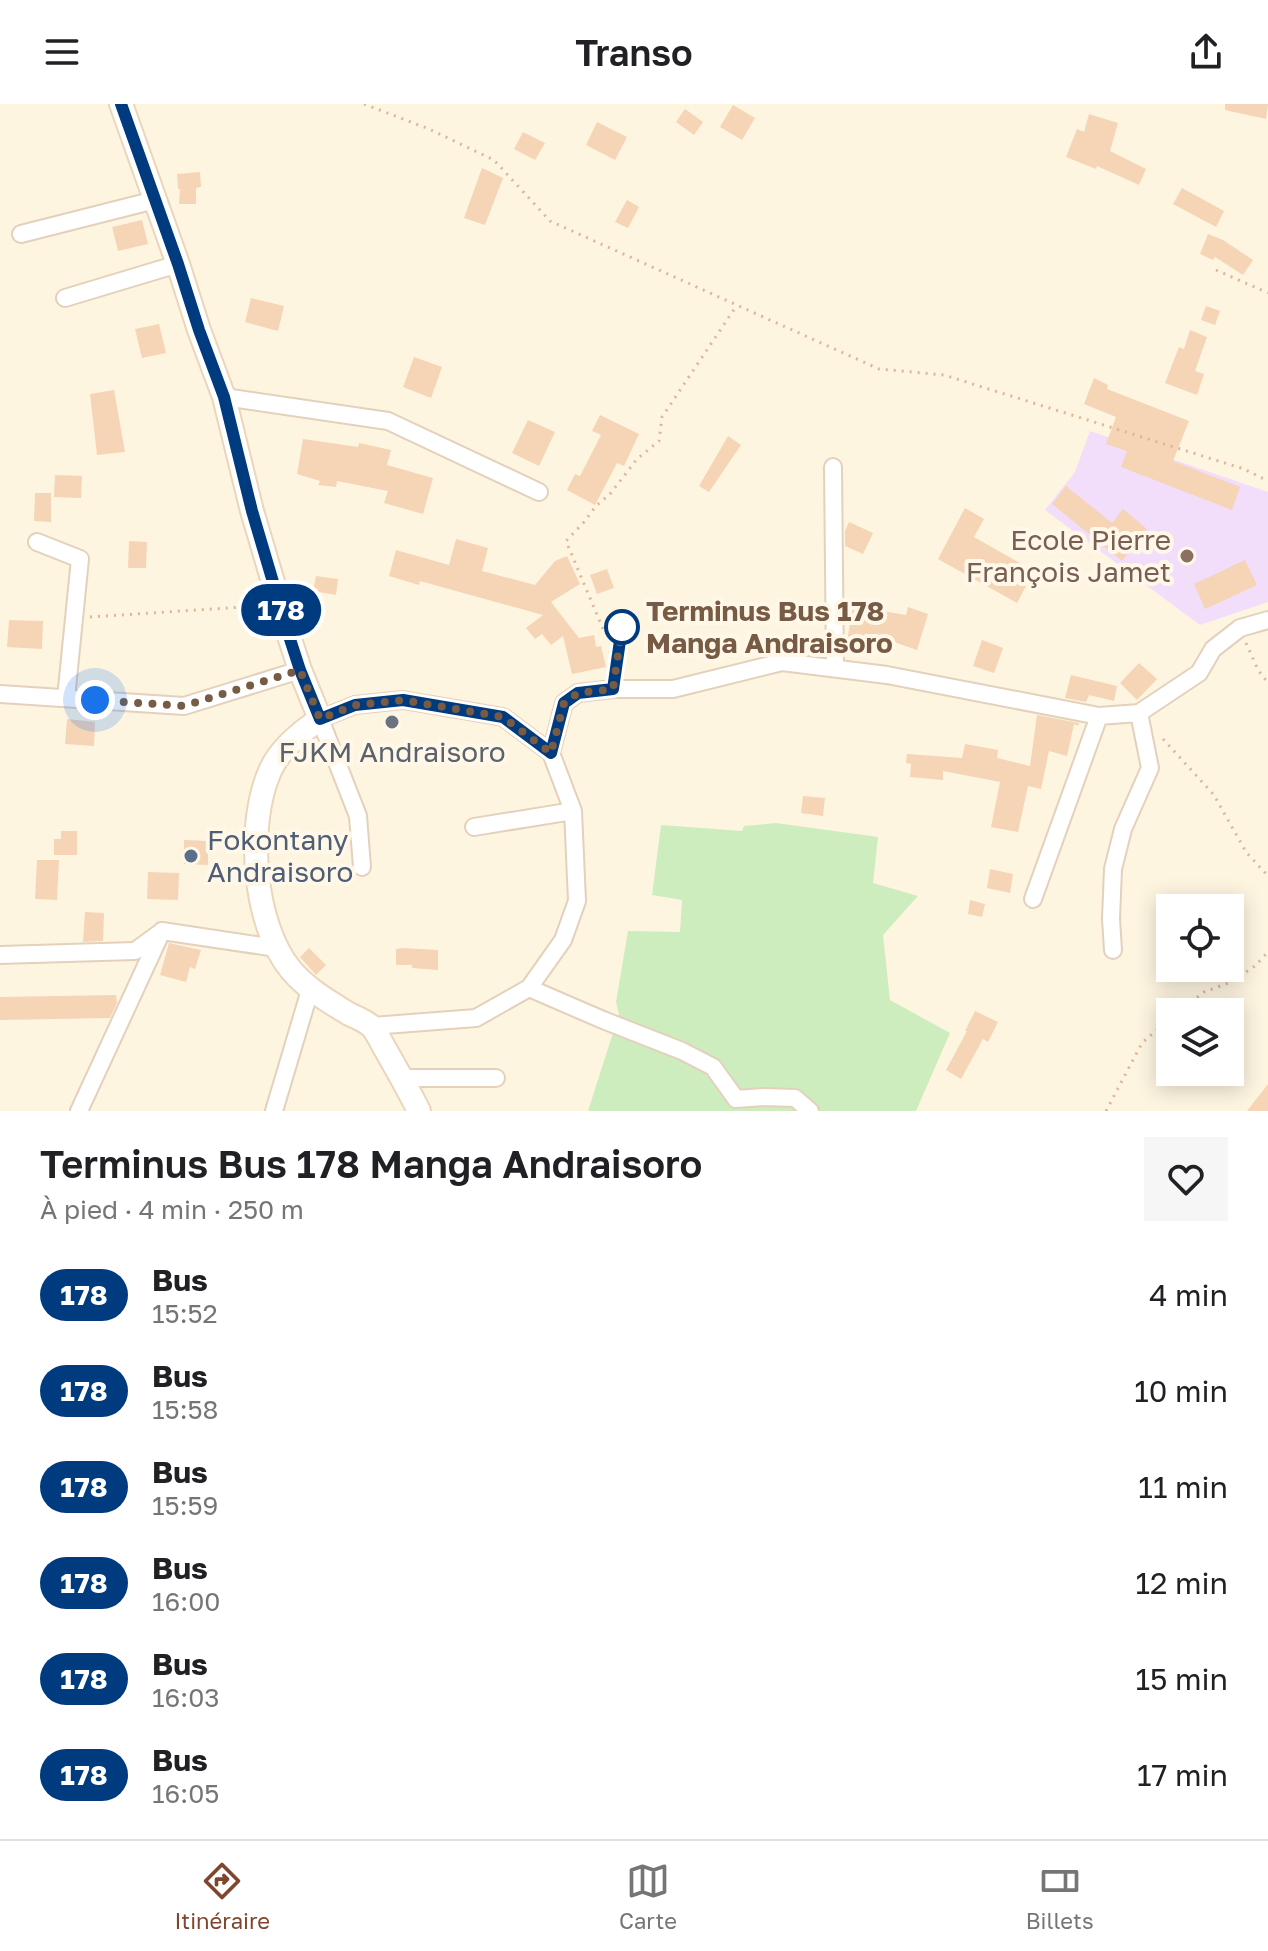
<!DOCTYPE html>
<html lang="fr">
<head>
<meta charset="utf-8">
<style>
	body { margin:0; font-family:"Golos Text",sans-serif; background:#f6f6f6; color:#202124; height:100vh; display:flex; flex-direction:column; font-size:30px; white-space:nowrap }
	* { box-sizing:border-box; margin:0 }
	p { font-size:26px; color:#757577 }
	.icon { flex:none; width:44px; height:44px; fill:none; stroke:currentColor; stroke-width:2; stroke-linecap:round; stroke-linejoin:round }
	.map { position:relative; height:1007px; overflow:hidden }
	.details { display:flex; flex-direction:column; background:#fff; flex:1 }
	.details>* { flex:none }
	.badge { padding:0 16px; border-radius:26px; font-size:28px; line-height:52px }
	.controls { position:absolute; left:1156px; top:790px; display:grid; gap:16px }
	.controls a { display:grid; place-items:center; width:88px; height:88px; border-radius:0px; background:#fff; box-shadow:0 4px 20px #0003; font-size:40px }
	.you { position:absolute; width:40px; height:40px; margin:-20px; border:6px solid #fff; border-radius:50%; background:#1a73e8; box-shadow:0 0 0 12px #1a73e833 }
	.map>.badge { position:absolute; translate:-50% -50%; box-shadow:0 0 0 4px #fff }
	.round { display:grid; place-items:center; flex:none; width:84px; height:84px; border-radius:0px; background:#f6f6f6 }
	.headline { display:flex; align-items:center; justify-content:space-between; height:136px; padding:0 40px }
	h1 { font-size:38px; font-weight:600; line-height:60px }
	ul { padding:0; list-style:none }
	li { display:flex; align-items:center; gap:24px; height:96px; padding:0 40px }
	li div { flex:1 }
	li b { display:block; font-size:30px }
	li em { font-style:normal }
	li .badge { min-width:88px; font-weight:700; text-align:center }
	header { display:flex; justify-content:space-between; align-items:center; height:104px; padding:0 40px; background:#fff; font-size:36px; font-weight:600 }
	.menu { display:flex; justify-content:space-around; align-items:center; height:112px; border-top:2px solid #e0e0e0; background:#fff; font-size:22px; color:#757577 }
	.menu a { display:grid; justify-items:center; gap:4px }
	.menu .selected { color:#80452d }
	.map>svg:first-child { display:block }
</style>
</head>
<body>
<header><svg class="icon" aria-label="menu" viewBox="0 0 24 24"><path d="M4 6h16M4 12h16M4 18h16"/></svg>Transo<svg class="icon" aria-label="share" viewBox="0 0 24 24"><path d="M12 15V3M7 8l5-5 5 5M5 13v7h14v-7"/></svg></header>
<div class="map">
<svg width="1268" height="1007" viewBox="0 0 1268 1007">
	<rect width="100%" height="100%" fill="#fef5e1"/>
	<path fill="#f2ddfa" d="M1090,327L1268,388V498L1200,521L1045,406L1075,368Z"/>
	<path fill="#ceedbe" d="M776,719L878,733L873,779L918,792L883,831L890,896L950,929L916,1007H588L619,910L616,898L628,827L680,828L682,796L652,791L661,721L742,727L744,722Z"/>
	<path fill="#f6d4b6" d="M1225,0H1268L1266,15L1225,6Z
		M733,1L755,14L742,36L720,23Z
		M685,5L703,18L694,31L676,18Z
		M1089,10L1118,19L1110,47L1146,65L1139,81L1097,62L1096,65L1066,53L1077,25L1084,28Z
		M597,18L627,33L615,56L586,41Z
		M523,28L545,39L535,56L514,45Z
		M482,64L503,74L485,121L464,114Z
		M200,68L201,83L196,84V100H179L180,85H178L177,70Z
		M1182,84L1224,107L1216,123L1173,100Z
		M627,96L639,103L628,124L615,118Z
		M142,116L148,140L118,147L112,123Z
		M1208,130L1223,136L1253,156L1243,171L1215,153L1213,156L1200,150Z
		M251,194L284,202L278,227L245,218Z
		M1206,202L1220,207L1215,221L1201,216Z
		M159,220L166,249L142,254L135,225Z
		M1190,226L1207,233L1195,267L1204,270L1197,291L1165,279L1179,243L1184,245Z
		M414,253L442,263L431,294L403,283Z
		M1094,274L1108,281L1107,285L1189,317L1173,357L1240,383L1232,406L1121,363L1127,347L1106,340L1116,313L1084,300Z
		M114,286L125,348L97,351L90,290Z
		M600,311L639,330L624,362L617,359L595,401L567,386L575,370L580,372L601,331L592,327Z
		M528,316L555,328L539,362L512,349Z
		M728,332L741,341L709,388L699,382Z
		M303,335L358,343L359,339L391,346L387,361L433,374L423,410L384,399L388,387L337,377L336,383L318,381L320,377L297,370Z
		M55,371L82,372L81,394L54,393Z
		M1066,382L1112,419L1123,405L1147,425L1122,457L1052,400Z
		M35,389H51V418L34,417Z
		M965,404L984,415L974,433L1034,467L1017,499L938,455Z
		M849,418L873,429L863,450L845,442V427Z
		M456,435L488,444L482,467L535,481L555,457L567,452L580,480L551,498L579,534L594,531L596,543L601,542L606,563L572,570L563,532L551,541L542,530L535,535L526,524L543,511L420,477L419,481L389,472L396,446L449,461Z
		M129,437L147,438L146,464H128Z
		M1245,456L1257,481L1205,505L1194,480Z
		M607,465L614,484L597,490L590,471Z
		M316,472L338,475L336,491L313,487Z
		M853,502L906,511L908,503L928,510L917,546L888,536L886,544L847,537Z
		M9,516L43,517L42,545L7,543Z
		M982,536L1003,544L994,569L973,562Z
		M1139,559L1157,575L1137,596L1120,579Z
		M1071,571L1117,582L1114,597L1089,591L1086,598L1065,594Z
		M1037,611L1079,619L1078,622L1074,620L1067,652L1049,647L1041,685L1028,682L1018,728L991,723L1000,678L943,667V676L910,673L911,660L906,659L907,650L962,654L965,640L998,646L997,654L1030,662Z
		M67,615L95,618L94,642L65,640Z
		M803,692L825,694L823,712L801,709Z
		M61,727H77V751H54V735H61Z
		M184,736L208,737V761L184,760Z
		M37,756H59L57,796L35,795Z
		M990,765L1013,770L1010,789L987,784Z
		M148,768L179,769L178,796L147,795Z
		M970,796L985,800L982,813L968,810Z
		M85,808L104,809L103,837L83,838Z
		M169,839L201,846L195,865L190,863L186,878L160,871Z
		M309,844L326,861L316,871L300,853Z
		M403,844L438,846V866L412,864V861H396V845Z
		M116,891L117,899L110,914L0,916V893Z
		M975,907L998,918L988,938L983,935L961,975L946,966L967,927H965Z
		M1268,980V1007H1247Z"/>
	<g fill="none" stroke-linecap="round" stroke-linejoin="round">
		<defs>
			<path id="lane" d="M613,584L622,523"/>
			<path id="street" d="M21,130L155,96
				M65,194L178,160
				M224,293L388,317L539,388
				M833,363L835,564
				M37,438L80,455L66,594
				M0,590L184,602L300,566
				M551,649L564,599L578,589L613,585H673L782,558L887,571L1099,612L1139,609L1199,569L1213,545L1240,524L1268,516
				M474,723L573,707
				M362,763L358,712L320,615L355,601L403,596L503,613L551,649L573,707L577,797L563,836L529,884L476,914L372,922
				M1033,795L1099,612
				M1113,846L1111,815L1113,765L1123,725L1150,664L1139,609
				M0,851L135,847L161,828
				M529,884L603,916L682,947L713,963L736,995L764,993L795,994L810,1007
				M402,974H496
				M79,1007L162,827L276,844
				M274,1007L310,886"/>
			<path id="secondary" d="M121,0L178,160L199,226L224,293L252,407L289,532L300,566L320,615C302,627 279,646 270,667C246,721 253,820 291,866C307,885 328,897 349,910C356,913 365,917 371,922C376,927 380,936 384,943C396,964 408,985 419,1007"/>
		</defs>
		<use href="#lane" stroke="#e3d1bc" stroke-width="12"/>
		<use href="#street" stroke="#e3d1bc" stroke-width="20"/>
		<use href="#secondary" stroke="#ebd5bb" stroke-width="26"/>
		<path stroke="#dbb799" stroke-width="3" stroke-dasharray="2 6" stroke-linecap="butt" d="M364,0L429,25L494,56L550,117L879,265L944,271L1244,365L1268,377
			M1216,166L1268,189
			M90,513L258,502
			M603,525L566,437L584,418L596,402L610,390L637,355L659,337L662,313L737,201
			M1246,539L1258,566L1268,579
			M1163,635L1214,691L1246,748L1268,772
			M1178,908L1204,888L1231,878L1255,862L1268,848
			M1106,1007L1142,939L1170,914"/>
		<use href="#lane" stroke="#fff" stroke-width="8"/>
		<use href="#street" stroke="#fff" stroke-width="16"/>
		<use href="#secondary" stroke="#fff" stroke-width="22"/>
	</g>
	<g fill="none" stroke-linecap="round" stroke-linejoin="round">
		<defs>
			<path id="line" d="M121,0L178,160L199,226L224,293L252,407L289,532L300,566L320,615L355,601L403,596L503,613L551,649L564,599L578,589L613,585L622,523"/>
		</defs>
		<use href="#line" stroke="#fff" stroke-width="18"/>
		<use href="#line" stroke="#003b80" stroke-width="12"/>
		<path stroke="#785b45" stroke-width="8" stroke-dasharray="0 14.4" d="M95,596L184,602L300,566L320,615L355,601L403,596L503,613L551,649L564,599L578,589L613,585L622,523"/>
	</g>
	<circle fill="#8d6e63" stroke="#fff8e9" stroke-width="3" cx="1187" cy="452" r="8"/>
	<circle fill="#fff" stroke="#003b80" stroke-width="4" cx="622" cy="523" r="16"/>
	<circle fill="#6b7280" stroke="#fff8e9" stroke-width="3" cx="392" cy="618" r="8"/>
	<circle fill="#5c6f8a" stroke="#fff8e9" stroke-width="3" cx="191" cy="752" r="8"/>
	<g text-anchor="middle" stroke-width="8" stroke-linejoin="round" paint-order="stroke">
		<g font-size="28" fill="#785e54" stroke="#fff8e9" text-anchor="end">
			<text x="1171" y="446">Ecole Pierre<tspan x="1171" dy="32">François Jamet</tspan></text>
		</g>
		<g font-size="28" font-weight="bold" fill="#785b45" stroke="#fff8e9" text-anchor="start">
			<text x="646" y="517">Terminus Bus 178<tspan x="646" dy="32">Manga Andraisoro</tspan></text>
		</g>
		<g font-size="28" fill="#5b616d" stroke="#fff8e9">
			<text x="392" y="658">FJKM Andraisoro</text>
		</g>
		<g font-size="28" fill="#4e5e75" stroke="#fff8e9" text-anchor="start">
			<text x="207" y="746">Fokontany<tspan x="207" dy="32">Andraisoro</tspan></text>
		</g>
	</g>
</svg>
<div class="controls">
<a><svg class="icon" aria-label="locate" viewBox="0 0 24 24"><circle cx="12" cy="12" r="6"/><path d="M12 2v4M12 18v4M2 12h4M18 12h4"/></svg></a>
<a><svg class="icon" aria-label="layers" viewBox="0 0 24 24"><path d="M12 4l9 5-9 5-9-5zM3 14l9 5 9-5"/></svg></a>
</div>
<div class="you" style="left:95px;top:596px"></div>
<b class="badge" style="left:281px;top:506px;background:#003b80;color:#fff">178</b>
</div>
<section class="details">
<div class="headline"><div><h1>Terminus Bus 178 Manga Andraisoro</h1><p>À pied · 4 min · 250 m</p></div><a class="round"><svg class="icon" aria-label="heart" viewBox="0 0 24 24"><path d="M12 20l-8-8c-3-5 5-10 8-4 3-6 11-1 8 4z"/></svg></a></div>
<ul>
<li><span class="badge" style="background:#003b80;color:#fff">178</span><div><b>Bus</b><p>15:52</p></div><em>4 min</em></li>
<li><span class="badge" style="background:#003b80;color:#fff">178</span><div><b>Bus</b><p>15:58</p></div><em>10 min</em></li>
<li><span class="badge" style="background:#003b80;color:#fff">178</span><div><b>Bus</b><p>15:59</p></div><em>11 min</em></li>
<li><span class="badge" style="background:#003b80;color:#fff">178</span><div><b>Bus</b><p>16:00</p></div><em>12 min</em></li>
<li><span class="badge" style="background:#003b80;color:#fff">178</span><div><b>Bus</b><p>16:03</p></div><em>15 min</em></li>
<li><span class="badge" style="background:#003b80;color:#fff">178</span><div><b>Bus</b><p>16:05</p></div><em>17 min</em></li>
</ul>
</section>
<nav class="menu">
<a class="selected"><svg class="icon" aria-label="directions" viewBox="0 0 24 24"><path d="M12 3l9 9-9 9-9-9zM9 14v-3h6M13 9l2 2-2 2"/></svg>Itinéraire</a>
<a><svg class="icon" aria-label="map" viewBox="0 0 24 24"><path d="M3 6l6-2 6 2 6-2v14l-6 2-6-2-6 2zM9 4v14M15 6v14"/></svg>Carte</a>
<a><svg class="icon" aria-label="tickets" viewBox="0 0 24 24"><path d="M3 7h18v10H3zM15 7v10"/></svg>Billets</a>
</nav>
</body>
</html>
